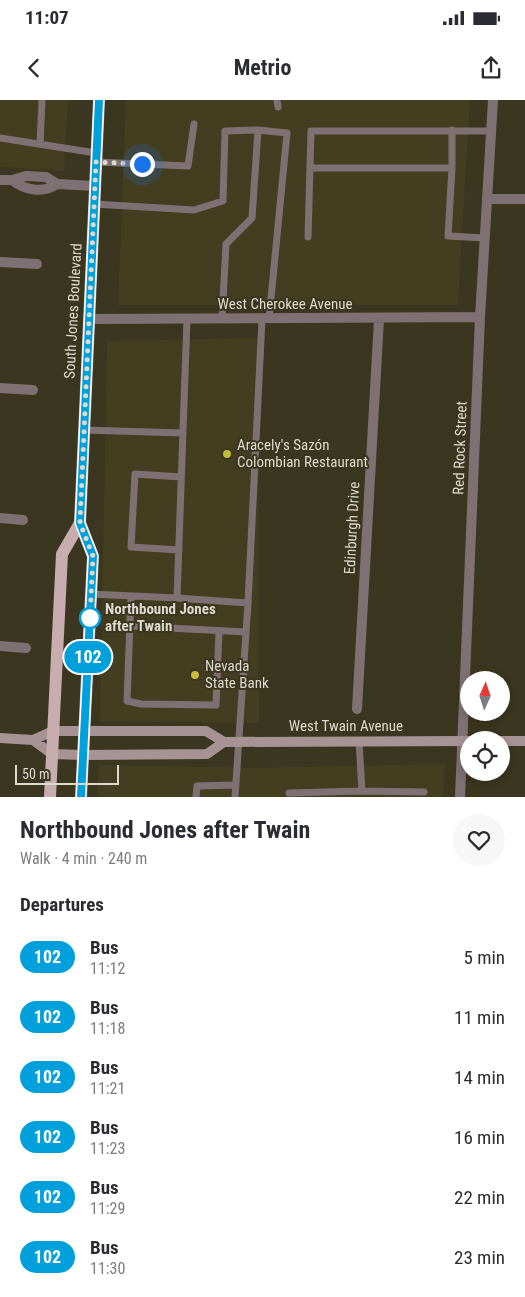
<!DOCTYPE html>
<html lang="en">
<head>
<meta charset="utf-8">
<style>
	body { margin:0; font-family:"Roboto Condensed",sans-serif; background:#f7f7f7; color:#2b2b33; height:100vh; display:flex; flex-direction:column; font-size:19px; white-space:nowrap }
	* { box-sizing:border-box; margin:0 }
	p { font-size:16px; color:#7c7c81 }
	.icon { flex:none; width:28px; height:28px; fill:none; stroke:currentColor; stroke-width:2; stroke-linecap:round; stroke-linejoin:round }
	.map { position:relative; height:697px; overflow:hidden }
	.panel { display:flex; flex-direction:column; background:#fff; flex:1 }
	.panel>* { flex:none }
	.badge { padding:0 10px; border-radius:16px; font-size:18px; line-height:32px }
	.needle { width:32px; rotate:3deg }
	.controls { position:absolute; left:460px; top:571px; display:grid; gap:10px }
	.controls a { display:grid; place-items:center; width:50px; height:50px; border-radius:50%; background:#fff; box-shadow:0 2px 8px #0003; font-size:25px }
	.scale { position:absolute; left:15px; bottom:12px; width:104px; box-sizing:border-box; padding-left:5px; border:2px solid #dddacd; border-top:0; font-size:14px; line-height:18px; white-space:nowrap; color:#dddacd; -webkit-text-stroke:4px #3a361f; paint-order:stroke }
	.you { position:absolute; width:25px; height:25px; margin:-12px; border:4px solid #fff; border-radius:50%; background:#1a73e8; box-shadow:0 0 0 8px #1a73e833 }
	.map>.badge { position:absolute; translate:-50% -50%; box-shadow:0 0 0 2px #fff }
	h2 { padding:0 20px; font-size:19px; line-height:45px }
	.round { display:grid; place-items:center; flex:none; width:52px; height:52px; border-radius:26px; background:#f7f7f7 }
	.summary { display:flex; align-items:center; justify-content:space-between; height:85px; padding:0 20px }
	h1 { font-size:24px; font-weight:700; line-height:38px }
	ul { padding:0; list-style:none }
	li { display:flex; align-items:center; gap:15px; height:60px; padding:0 20px }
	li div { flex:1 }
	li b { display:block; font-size:19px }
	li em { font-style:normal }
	li .badge { min-width:55px; font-weight:700; text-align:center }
	.status { display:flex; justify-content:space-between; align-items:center; height:35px; padding:0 25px; background:#fff; direction:ltr }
	.status svg { height:14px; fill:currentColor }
	header { display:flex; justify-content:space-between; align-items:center; height:65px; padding:0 20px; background:#fff; font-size:22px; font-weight:700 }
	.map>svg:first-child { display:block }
</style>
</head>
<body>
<div class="status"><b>11:07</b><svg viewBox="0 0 49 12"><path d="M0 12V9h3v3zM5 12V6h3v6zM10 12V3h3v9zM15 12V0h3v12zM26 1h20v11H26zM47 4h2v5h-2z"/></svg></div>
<header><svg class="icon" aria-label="back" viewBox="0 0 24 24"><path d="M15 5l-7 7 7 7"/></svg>Metrio<svg class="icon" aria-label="share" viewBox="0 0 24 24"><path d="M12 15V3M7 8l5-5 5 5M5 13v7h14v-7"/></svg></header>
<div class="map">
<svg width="525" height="697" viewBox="0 0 525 697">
	<rect width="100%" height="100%" fill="#3a361f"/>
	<path fill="#443e20" d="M0,0H68L64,71L0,67Z
		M126,0H470L458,205H118Z
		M258,238L259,623L100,621L107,241Z
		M445,664L443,697H97L99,665L257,668Z"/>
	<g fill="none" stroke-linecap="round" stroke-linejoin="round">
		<path stroke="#7f7173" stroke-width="7" d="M277,0L278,7
			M258,30L287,33L269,219
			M0,38L96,53
			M40,44L42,0
			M96,62L188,66L194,24
			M310,68H452L448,136L485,138
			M452,68V30
			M94,104L194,110L223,101L225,31L258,30L252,118L226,144L222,219
			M308,137L311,31H492
			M84,330L183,333
			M179,450L131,447L135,374L181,377
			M91,494L177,498L187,219
			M131,496L127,601L141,604L216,605L219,531
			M177,498L248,503L235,697
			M248,503L262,219
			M130,526L246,532
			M359,641L362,691L424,692
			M289,693L362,691
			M196,697L197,686L236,685"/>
		<path stroke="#7f7173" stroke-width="10" d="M0,80H12L26,76L46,77L57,84L95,86
			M12,80C24,90 43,94 57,84
			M489,99H525
			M0,162L37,164
			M89,219L480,217
			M0,288L33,290
			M0,418L23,420
			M0,546L26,548
			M357,609L379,219
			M460,697L480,217L493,0"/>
		<path stroke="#a79396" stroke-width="10" d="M0,638L33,640L53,631H206L224,642L469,641
			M33,640L52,654L83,655L207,654L224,642
			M501,641H525"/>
		<path stroke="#c7acb0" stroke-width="12" d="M50,697L62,454L80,423
			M81,697L93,456L80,423L99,0"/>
	</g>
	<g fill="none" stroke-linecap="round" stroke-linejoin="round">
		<defs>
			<path id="line" d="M81,697L93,456L80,423L99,0"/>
		</defs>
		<use href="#line" stroke="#fff" stroke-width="11"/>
		<use href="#line" stroke="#00a0dc" stroke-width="8"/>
		<path stroke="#dddacd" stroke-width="5" stroke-dasharray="0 9" d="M90,518L93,456L80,423L96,62L142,64"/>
	</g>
	<g fill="#c6bc3c" stroke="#3a361f" stroke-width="2">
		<circle cx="227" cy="354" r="5"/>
		<circle cx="195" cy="575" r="5"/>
	</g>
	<circle fill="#fff" stroke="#00a0dc" stroke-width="2.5" cx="90" cy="518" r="10"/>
	<g text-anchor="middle" stroke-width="4" stroke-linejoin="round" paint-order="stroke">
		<g font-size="15" fill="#dddacd" stroke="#3a361f">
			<text x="285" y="209">West Cherokee Avenue</text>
			<text transform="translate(73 211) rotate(-87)" y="5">South Jones Boulevard</text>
			<text transform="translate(460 348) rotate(-88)" y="5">Red Rock Street</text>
			<text transform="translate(352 428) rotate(-87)" y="5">Edinburgh Drive</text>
			<text x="346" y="631">West Twain Avenue</text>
		</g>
		<g font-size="15" fill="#dddacd" stroke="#3a361f" text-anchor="start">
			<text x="237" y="350">Aracely's Sazón<tspan x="237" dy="17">Colombian Restaurant</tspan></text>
			<text x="205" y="571">Nevada<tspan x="205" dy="17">State Bank</tspan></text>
		</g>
		<g font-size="15" font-weight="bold" fill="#dddacd" stroke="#3a361f" text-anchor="start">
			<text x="105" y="514">Northbound Jones<tspan x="105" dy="17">after Twain</tspan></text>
		</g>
	</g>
</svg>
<div class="controls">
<a><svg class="needle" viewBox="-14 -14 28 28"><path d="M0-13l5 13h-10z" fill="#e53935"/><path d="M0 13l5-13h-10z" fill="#7c7c81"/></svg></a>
<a><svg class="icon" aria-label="locate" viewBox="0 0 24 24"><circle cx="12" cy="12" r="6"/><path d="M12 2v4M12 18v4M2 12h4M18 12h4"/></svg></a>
</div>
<div class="scale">50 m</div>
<div class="you" style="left:142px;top:64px"></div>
<b class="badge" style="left:88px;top:557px;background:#00a0dc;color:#fff">102</b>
</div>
<section class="panel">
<div class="summary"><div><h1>Northbound Jones after Twain</h1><p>Walk · 4 min · 240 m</p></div><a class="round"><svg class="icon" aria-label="heart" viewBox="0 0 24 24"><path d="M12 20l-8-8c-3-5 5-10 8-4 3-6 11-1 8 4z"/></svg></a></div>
<h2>Departures</h2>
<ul>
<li><span class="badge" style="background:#00a0dc;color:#fff">102</span><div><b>Bus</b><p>11:12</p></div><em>5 min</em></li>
<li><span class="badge" style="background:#00a0dc;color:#fff">102</span><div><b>Bus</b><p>11:18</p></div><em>11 min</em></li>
<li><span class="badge" style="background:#00a0dc;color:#fff">102</span><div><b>Bus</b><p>11:21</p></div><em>14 min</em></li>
<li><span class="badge" style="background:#00a0dc;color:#fff">102</span><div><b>Bus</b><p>11:23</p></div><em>16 min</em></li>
<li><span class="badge" style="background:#00a0dc;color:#fff">102</span><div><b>Bus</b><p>11:29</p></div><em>22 min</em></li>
<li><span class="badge" style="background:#00a0dc;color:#fff">102</span><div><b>Bus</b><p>11:30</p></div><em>23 min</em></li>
</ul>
</section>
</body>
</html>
